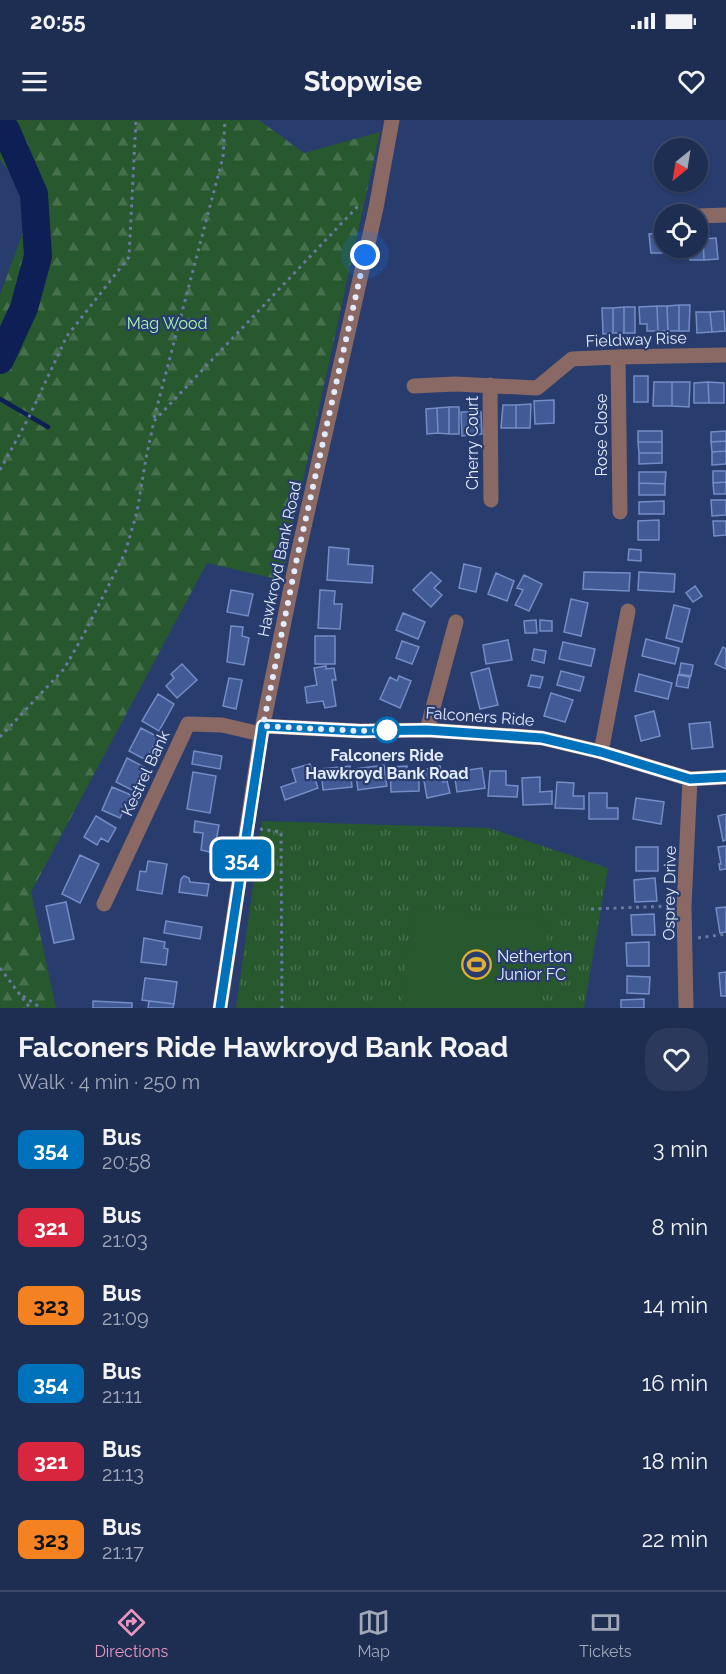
<!DOCTYPE html>
<html lang="en">
<head>
<meta charset="utf-8">
<style>
	body { margin:0; font-family:Raleway,sans-serif; background:#2b395c; color:#f1f3f6; height:100vh; display:flex; flex-direction:column; font-size:22px; white-space:nowrap }
	* { box-sizing:border-box; margin:0 }
	p { font-size:20px; color:#a1a8b8 }
	.icon { flex:none; width:33px; height:33px; fill:none; stroke:currentColor; stroke-width:2; stroke-linecap:round; stroke-linejoin:round }
	.map { position:relative; height:888px; overflow:hidden }
	.panel { display:flex; flex-direction:column; background:#1e2d52; flex:1 }
	.panel>* { flex:none }
	.badge { padding:0 12px; border-radius:9px; font-size:21px; line-height:39px }
	.needle { width:39px; rotate:210deg }
	.controls { position:absolute; left:654px; top:18px; display:grid; gap:12px }
	.controls a { display:grid; place-items:center; width:54px; height:54px; border-radius:50%; background:#1e2d52; box-shadow:0 2px 4px #0004,0 0 0 2px #3c4969; font-size:30px }
	.you { position:absolute; width:30px; height:30px; margin:-15px; border:4px solid #fff; border-radius:50%; background:#1a73e8; box-shadow:0 0 0 9px #1a73e833 }
	.map>.badge { position:absolute; translate:-50% -50%; box-shadow:0 0 0 3px #fff }
	.round { display:grid; place-items:center; flex:none; width:63px; height:63px; border-radius:24px; background:#2b395c }
	.head { display:flex; align-items:center; justify-content:space-between; height:102px; padding:0 18px }
	h1 { font-size:28px; font-weight:700; line-height:45px }
	ul { padding:0; list-style:none }
	li { display:flex; align-items:center; gap:18px; height:78px; padding:0 18px }
	li div { flex:1 }
	li b { display:block; font-size:22px }
	li em { font-style:normal }
	li .badge { min-width:66px; font-weight:700; text-align:center }
	.status { display:flex; justify-content:space-between; align-items:center; height:42px; padding:0 30px; background:#1e2d52; direction:ltr }
	.status svg { height:16px; fill:currentColor }
	header { display:flex; justify-content:space-between; align-items:center; height:78px; padding:0 18px; background:#1e2d52; font-size:27px; font-weight:700 }
	.tabs { display:flex; justify-content:space-around; align-items:center; height:84px; border-top:2px solid #3c4969; background:#1e2d52; font-size:16px; color:#a1a8b8 }
	.tabs a { display:grid; justify-items:center; gap:3px }
	.tabs .current { color:#e797bd }
	.map>svg:first-child { display:block }
</style>
</head>
<body>
<div class="status"><b>20:55</b><svg viewBox="0 0 49 12"><path d="M0 12V9h3v3zM5 12V6h3v6zM10 12V3h3v9zM15 12V0h3v12zM26 1h20v11H26zM47 4h2v5h-2z"/></svg></div>
<header><svg class="icon" aria-label="menu" viewBox="0 0 24 24"><path d="M4 6h16M4 12h16M4 18h16"/></svg>Stopwise<svg class="icon" aria-label="heart" viewBox="0 0 24 24"><path d="M12 20l-8-8c-3-5 5-10 8-4 3-6 11-1 8 4z"/></svg></header>
<div class="map">
<svg width="726" height="888" viewBox="0 0 726 888">
	<defs>
		<pattern id="grass-tufts" width="24" height="20" patternUnits="userSpaceOnUse" patternTransform="scale(1.5)"><rect width="24" height="20" fill="#28582d"/><path d="M3 7l-1-3M5 7V3M7 7l1-3M15 17l-1-3M17 17v-4M19 17l1-3" fill="none" stroke="#47704c"/></pattern>
		<pattern id="forest-firs" width="22" height="20" patternUnits="userSpaceOnUse" patternTransform="scale(1.5)"><rect width="22" height="20" fill="#28582d"/><path d="M5 1l3.5 6h-7zM16 11l3.5 6h-7z" fill="#47704c"/></pattern>
	</defs>
	<rect width="100%" height="100%" fill="#283c6e"/>
	<path fill="url(#grass-tufts)" d="M262,701L489,708L608,748L584,888H236Z"/>
	<path fill="url(#forest-firs)" d="M0,0H259L304,33L380,12L281,460L207,443L31,772L56,888H0V175L34,82L0,40Z"/>
	<path fill="#28582d" d="M412,787L549,801L540,888H402Z"/>
	<g fill="none" stroke-linecap="round" stroke-linejoin="round">
		<path stroke="#0e1f55" stroke-width="4.5" d="M0,279L48,307"/>
		<path stroke="#0e1f55" stroke-width="28" d="M0,3L6,10L34,74L38,136L24,188L0,240"/>
	</g>
	<path fill="#425a95" stroke="#748dc6" stroke-width="1.5" d="M664,112V128H679V132L662,133L661,113Z
		M661,113L662,133H651L649,114Z
		M716,118L718,139L704,140L703,119Z
		M703,119L704,140H690L689,128H698V120Z
		M679,185H690L689,211H679Z
		M679,185V211H668L667,186Z
		M657,186H667L668,211H658Z
		M657,186L658,211H647V204H640L639,187Z
		M624,187H635V213H624Z
		M624,187V213H613V188Z
		M602,188H613V213L603,214Z
		M724,191L725,211L712,212L710,192Z
		M696,192H710L712,212L697,213Z
		M634,256H648V282H634Z
		M654,262H672V286H653Z
		M672,262H690L689,287L672,286Z
		M708,262L724,263V283H709Z
		M708,262L709,283H694V263Z
		M554,280V303L535,304L534,281Z
		M531,284L530,308H516V285Z
		M503,285H516V308H501Z
		M449,287H459V314H449Z
		M449,287V314L438,313L437,288Z
		M437,288L438,313L427,314L426,289Z
		M461,292H481L482,314L462,316Z
		M638,311H662V322H638Z
		M726,311V321L711,322V312Z
		M726,321V331L712,332L711,322Z
		M638,322H662V333H639Z
		M726,331V344L712,345V332Z
		M639,333H662V343L639,344Z
		M713,351H726V362L713,363Z
		M639,352H666L665,364L639,363Z
		M726,362V374H714L713,363Z
		M639,363L665,364V375H639Z
		M711,380H726V395L712,396Z
		M664,381V394H639V382Z
		M659,400V420H638V401Z
		M713,401H726V415L714,416Z
		M329,427L349,429L348,444L373,446L372,463L327,460Z
		M629,429L641,430V441L628,440Z
		M464,444L481,448L476,472L459,468Z
		M431,452L441,461L434,468L442,475L431,487L413,470Z
		M584,452L630,453L629,471L583,469Z
		M639,452L675,454L674,472L638,470Z
		M496,453L514,461L507,481L488,474Z
		M524,455L542,464L529,491L515,485L523,470L517,468Z
		M695,466L702,476L693,482L686,473Z
		M231,470L253,474L248,496L227,492Z
		M320,470L335,471L334,484H342L340,509L318,508Z
		M571,479L588,483L581,516L564,512Z
		M674,485L690,489L682,522L666,518Z
		M403,493L425,502L418,519L396,510Z
		M536,500L537,513H525L524,501Z
		M540,500L552,501V511H540Z
		M231,506L243,507L242,516L249,518L244,545L227,542Z
		M315,516H335V544H315Z
		M646,519L679,528L675,544L642,536Z
		M508,520L512,540L486,544L483,525Z
		M402,521L419,527L412,544L396,538Z
		M563,522L595,529L591,546L559,539Z
		M723,527L726,529V549L715,544Z
		M534,529L546,531L544,543L532,540Z
		M681,543L693,545L691,556L679,554Z
		M182,544L197,560L177,578L166,566L174,558L171,554Z
		M326,546V549L334,548L336,560H332L336,586L325,588L323,581L307,583L305,567L317,565L314,548Z
		M489,548L498,585L480,589L471,553Z
		M561,551L584,557L580,571L557,565Z
		M639,554L672,563L668,579L635,571Z
		M531,555L543,557L540,568L528,566Z
		M678,555L690,557L688,568L676,566Z
		M399,556L411,561L400,588L380,579L390,557L397,561Z
		M229,558L242,560L236,589L223,586Z
		M551,573L573,580L565,602L544,596Z
		M158,574L174,584L159,611L142,601Z
		M654,591L660,616L641,621L635,596Z
		M710,602L713,627L692,629L689,604Z
		M141,608L158,617L146,640L129,631Z
		M194,631L222,636L220,649L192,644Z
		M127,638L144,647L132,670L116,662Z
		M310,644L318,668L285,680L281,667L296,662L292,649Z
		M384,645L387,666L358,670L355,649Z
		M350,646L352,667L323,670L321,649Z
		M407,646V659H419V671L391,672L390,647Z
		M440,646L443,662L447,661L450,673L427,678L422,650Z
		M482,648L485,668L457,672L454,652Z
		M490,651H506V665L518,666L517,677L488,676Z
		M193,652L216,656L210,693L187,689Z
		M540,657V672L552,671V684L523,685L522,658Z
		M557,662L574,663L573,676H584V689L555,688Z
		M112,667L131,675L120,698L102,690Z
		M589,673H607V688H618V699H589Z
		M636,678L664,682L661,704L633,699Z
		M726,694V720L723,721L718,696Z
		M96,696L116,708L108,722L101,718L97,725L84,717Z
		M195,701L219,705L214,733L201,730L203,713L194,712Z
		M726,726V749L720,750L719,744H721L718,727Z
		M636,727H658V751H636Z
		M80,735L99,744L80,783L62,774Z
		M148,741L167,744L162,774L137,770L140,751L146,752Z
		M184,756L189,758L190,762L209,764L207,776L179,772L181,759Z
		M655,758L657,781L635,782L634,760Z
		M66,782L74,819L54,823L46,786Z
		M726,787V812L720,813L716,788Z
		M654,794L655,815H632L631,795Z
		M166,801L202,807L200,819L164,813Z
		M144,818L165,822L164,828L168,829L166,845L141,842Z
		M649,822V846H627L626,823Z
		M726,852V876H721L719,853Z
		M627,856L650,857L649,874L627,873Z
		M145,858L177,862L174,884L142,880Z
		M644,879V888H621V880Z
		M93,881L132,883V888H93Z
		M149,881L174,884L173,888H148Z"/>
	<g fill="none" stroke-linecap="round" stroke-linejoin="round">
		<path stroke="#6979a0" stroke-width="3" stroke-dasharray="3 4.5" stroke-linecap="butt" d="M154,298L223,37L225,0
			M0,350L29,297L67,216L129,137L136,0
			M0,617L64,549L84,514L125,433L137,392L146,338L154,301L358,86L362,87
			M260,709L281,712L282,888
			M591,789L671,786
			M698,818L726,814
			M0,848L30,888
			M23,876L41,888"/>
		<path stroke="#8a6864" stroke-width="15" d="M698,96L726,95
			M618,237L620,392
			M490,265L491,380
			M414,266L455,264L537,268L572,239L618,237L726,235
			M263,606L360,611L427,610L542,618L601,632L690,659L726,657
			M427,610L456,502
			M601,632L628,491
			M104,784L188,604L222,605L261,614
			M220,888L261,614L297,438L376,88L392,0
			M686,888L684,786L690,659"/>
	</g>
	<g fill="none" stroke-linecap="round" stroke-linejoin="round">
		<defs>
			<path id="line" d="M220,888L263,606L360,611L427,610L542,618L601,632L690,659L726,657"/>
		</defs>
		<use href="#line" stroke="#fff" stroke-width="14"/>
		<use href="#line" stroke="#0072bc" stroke-width="9"/>
		<path stroke="#e3ebfe" stroke-width="6" stroke-dasharray="0 10.8" d="M365,135L297,438L263,606L360,611L387,610"/>
	</g>
	<defs>
		<symbol id="stadium-ring" viewBox="-11 -11 22 22"><circle r="9.5" fill="#283c6e" stroke="#e0b034" stroke-width="1.5"/><path d="M0-5a6.5 5 0 1 0 0 10a6.5 5 0 1 0 0-10ZM-3.5-1.8h7v3.6h-7Z" fill="#e0b034"/></symbol>
	</defs>
	<g fill-rule="evenodd">
		<use href="#stadium-ring" x="460" y="828" width="33" height="33"/>
	</g>
	<circle fill="#fff" stroke="#0072bc" stroke-width="3" cx="387" cy="610" r="12"/>
	<g text-anchor="middle" stroke-width="4.5" stroke-linejoin="round" paint-order="stroke">
		<g font-size="16" fill="#a7f8ac" stroke="#283c6e">
			<text x="167" y="209">Mag Wood</text>
		</g>
		<g font-size="16" fill="#e3ebfe" stroke="#283c6e">
			<text transform="translate(636 219) rotate(-2)" y="6">Fieldway Rise</text>
			<text transform="translate(601 315) rotate(-90)" y="6">Rose Close</text>
			<text transform="translate(472 323) rotate(-90)" y="6">Cherry Court</text>
			<text transform="translate(279 439) rotate(-78)" y="6">Hawkroyd Bank Road</text>
			<text transform="translate(480 596) rotate(4)" y="6">Falconers Ride</text>
			<text transform="translate(145 653) rotate(-65)" y="6">Kestrel Bank</text>
			<text transform="translate(669 773) rotate(-89)" y="6">Osprey Drive</text>
		</g>
		<g font-size="16" font-weight="bold" fill="#e3ebfe" stroke="#283c6e">
			<text x="387" y="641">Falconers Ride<tspan x="387" dy="18">Hawkroyd Bank Road</tspan></text>
		</g>
		<g font-size="16" fill="#e3ebfe" stroke="#283c6e" text-anchor="start">
			<text x="497" y="842">Netherton<tspan x="497" dy="18">Junior FC</tspan></text>
		</g>
	</g>
</svg>
<div class="controls">
<a><svg class="needle" viewBox="-14 -14 28 28"><path d="M0-13l5 13h-10z" fill="#e53935"/><path d="M0 13l5-13h-10z" fill="#a1a8b8"/></svg></a>
<a><svg class="icon" aria-label="locate" viewBox="0 0 24 24"><circle cx="12" cy="12" r="6"/><path d="M12 2v4M12 18v4M2 12h4M18 12h4"/></svg></a>
</div>
<div class="you" style="left:365px;top:135px"></div>
<b class="badge" style="left:242px;top:739px;background:#0072bc;color:#fff">354</b>
</div>
<section class="panel">
<div class="head"><div><h1>Falconers Ride Hawkroyd Bank Road</h1><p>Walk · 4 min · 250 m</p></div><a class="round"><svg class="icon" aria-label="heart" viewBox="0 0 24 24"><path d="M12 20l-8-8c-3-5 5-10 8-4 3-6 11-1 8 4z"/></svg></a></div>
<ul>
<li><span class="badge" style="background:#0072bc;color:#fff">354</span><div><b>Bus</b><p>20:58</p></div><em>3 min</em></li>
<li><span class="badge" style="background:#d7263d;color:#fff">321</span><div><b>Bus</b><p>21:03</p></div><em>8 min</em></li>
<li><span class="badge" style="background:#f58220;color:#111">323</span><div><b>Bus</b><p>21:09</p></div><em>14 min</em></li>
<li><span class="badge" style="background:#0072bc;color:#fff">354</span><div><b>Bus</b><p>21:11</p></div><em>16 min</em></li>
<li><span class="badge" style="background:#d7263d;color:#fff">321</span><div><b>Bus</b><p>21:13</p></div><em>18 min</em></li>
<li><span class="badge" style="background:#f58220;color:#111">323</span><div><b>Bus</b><p>21:17</p></div><em>22 min</em></li>
</ul>
</section>
<nav class="tabs">
<a class="current"><svg class="icon" aria-label="directions" viewBox="0 0 24 24"><path d="M12 3l9 9-9 9-9-9zM9 14v-3h6M13 9l2 2-2 2"/></svg>Directions</a>
<a><svg class="icon" aria-label="map" viewBox="0 0 24 24"><path d="M3 6l6-2 6 2 6-2v14l-6 2-6-2-6 2zM9 4v14M15 6v14"/></svg>Map</a>
<a><svg class="icon" aria-label="tickets" viewBox="0 0 24 24"><path d="M3 7h18v10H3zM15 7v10"/></svg>Tickets</a>
</nav>
</body>
</html>
